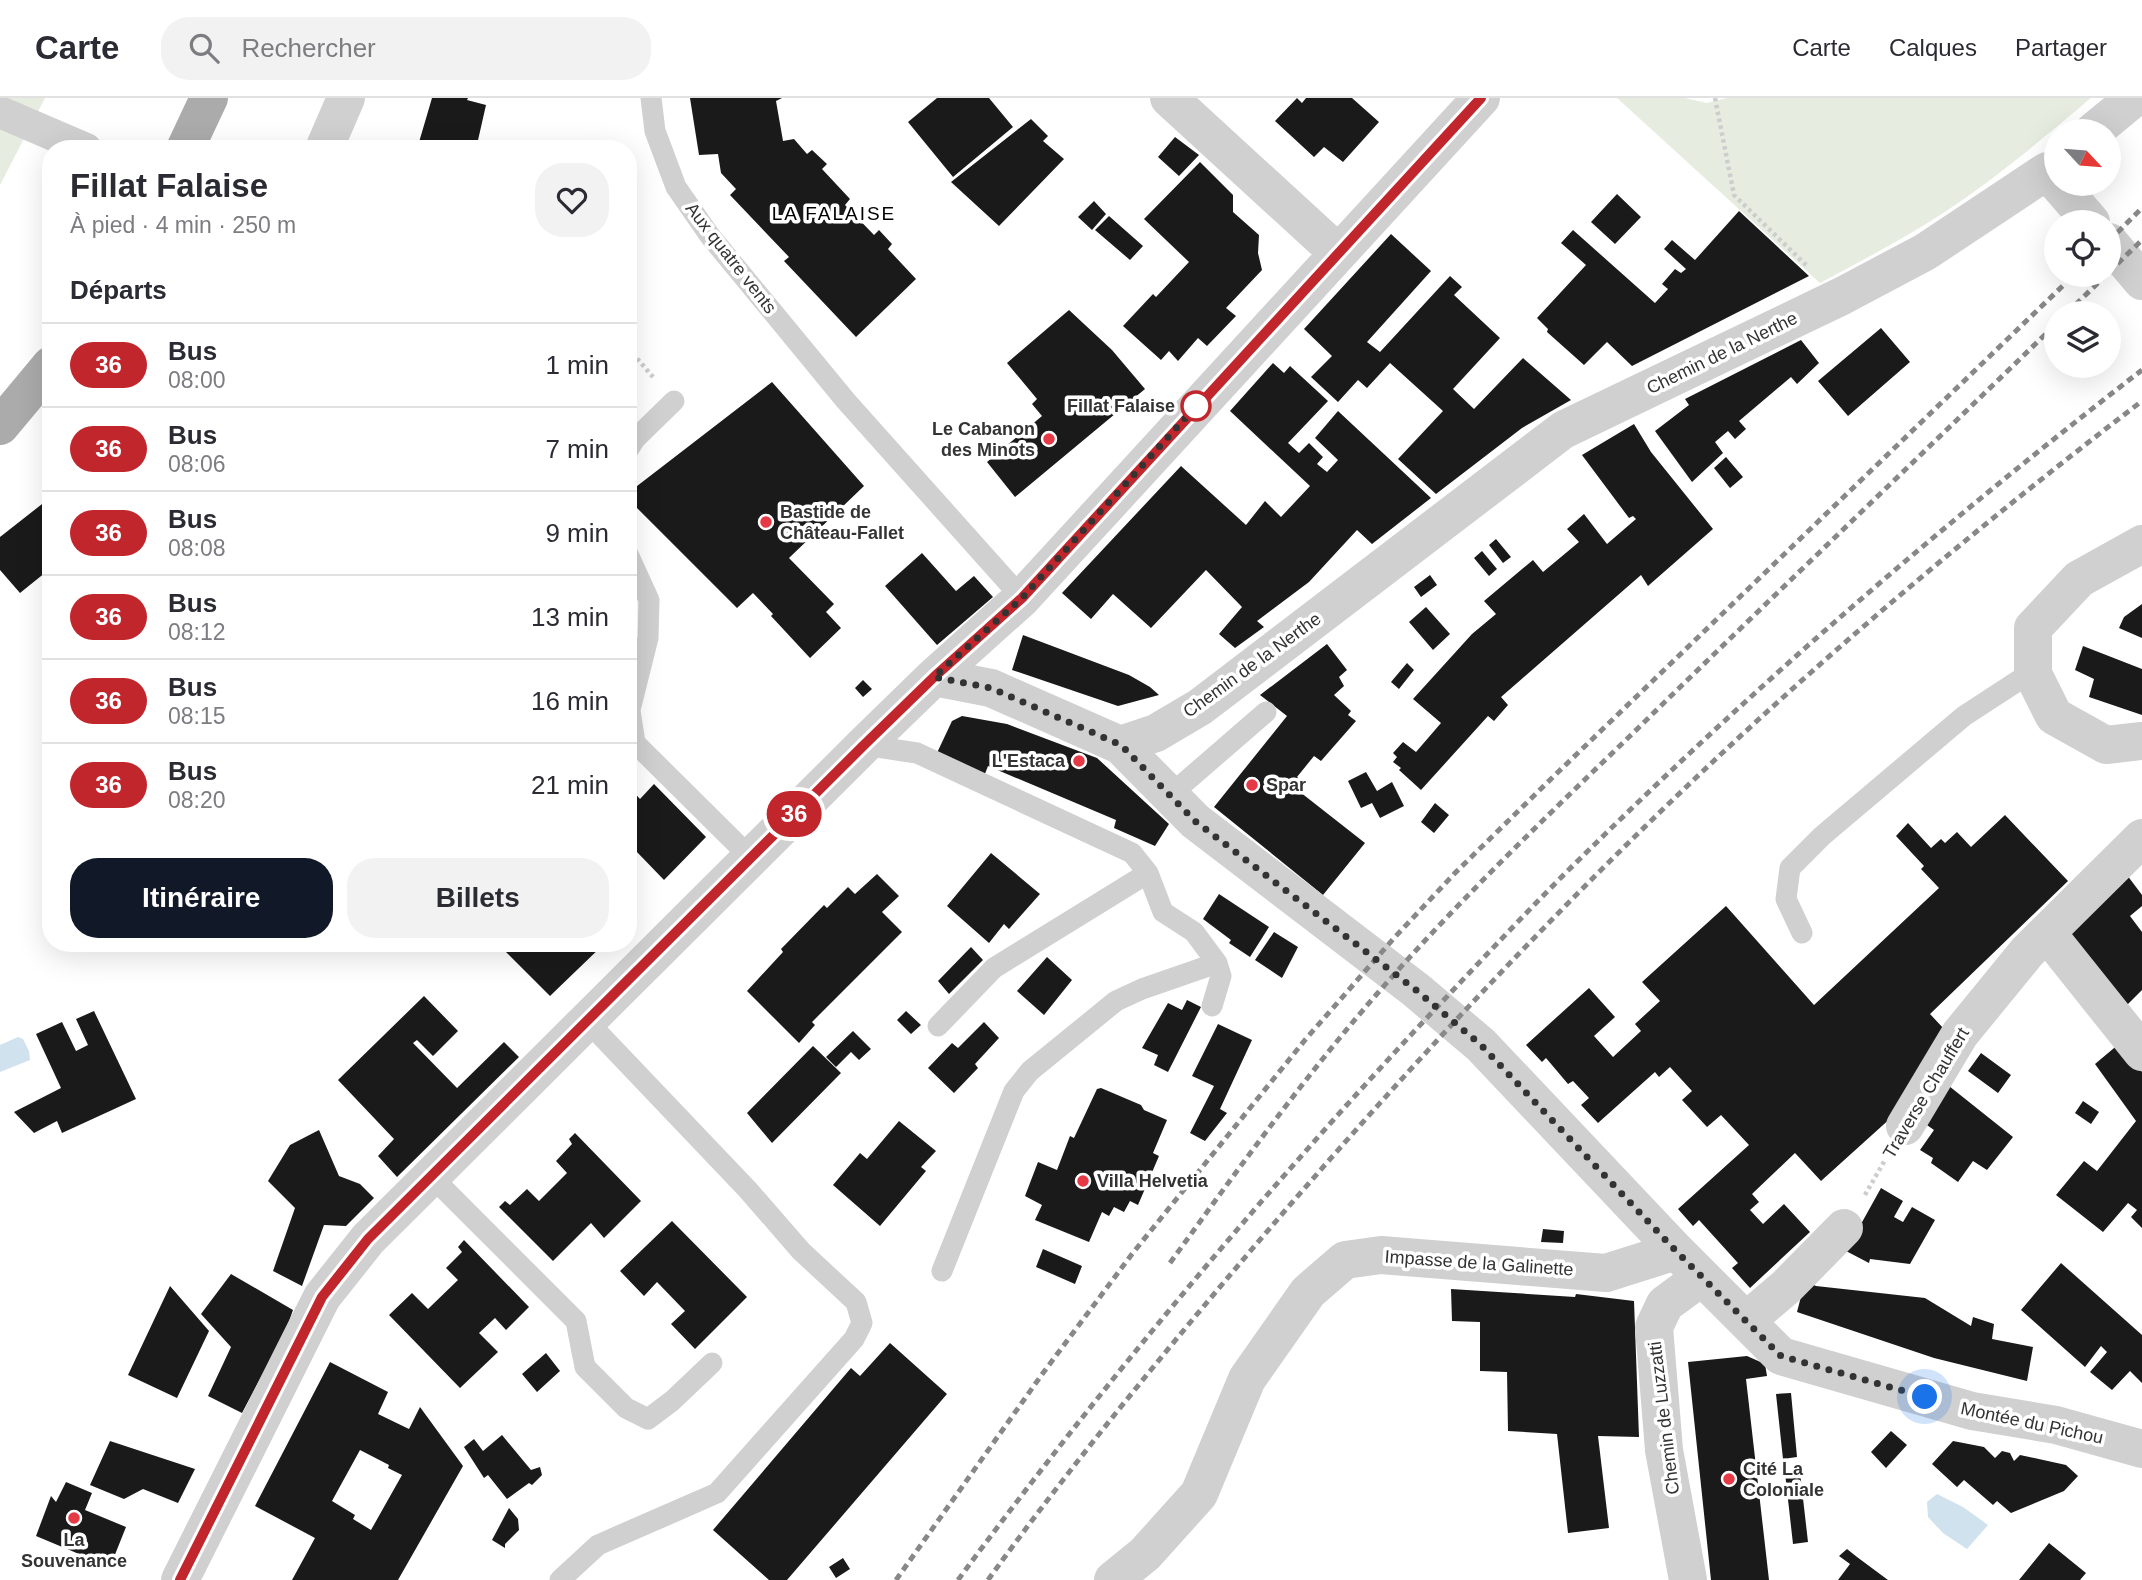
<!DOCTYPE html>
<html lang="fr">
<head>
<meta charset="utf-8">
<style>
	body { margin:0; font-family:Helvetica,sans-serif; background:#f2f2f3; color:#2b2b33; height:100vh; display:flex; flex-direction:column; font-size:26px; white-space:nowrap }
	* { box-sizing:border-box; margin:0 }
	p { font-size:23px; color:#7c7c81 }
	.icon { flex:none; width:38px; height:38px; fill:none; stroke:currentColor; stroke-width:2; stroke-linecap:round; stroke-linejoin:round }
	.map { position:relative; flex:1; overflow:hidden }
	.panel { position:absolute; left:42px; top:42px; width:595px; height:812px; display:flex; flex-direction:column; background:#fff; border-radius:28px; box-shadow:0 7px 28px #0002 }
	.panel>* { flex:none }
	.badge { padding:0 14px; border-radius:23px; font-size:24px; line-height:46px }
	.needle { width:46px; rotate:116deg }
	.controls { position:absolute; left:2044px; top:21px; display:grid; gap:14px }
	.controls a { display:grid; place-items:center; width:77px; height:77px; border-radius:50%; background:#fff; box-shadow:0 7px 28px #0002; font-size:35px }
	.you { position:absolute; width:35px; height:35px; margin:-18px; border:5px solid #fff; border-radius:50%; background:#1a73e8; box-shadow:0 0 0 10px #1a73e833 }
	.map>.badge { position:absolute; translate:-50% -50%; box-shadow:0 0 0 4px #fff }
	h2 { padding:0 28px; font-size:26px; line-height:63px }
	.round { display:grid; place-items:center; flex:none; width:74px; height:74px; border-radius:28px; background:#f2f2f3 }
	.headline { display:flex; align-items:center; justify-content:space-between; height:119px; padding:0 28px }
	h1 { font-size:33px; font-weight:800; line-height:52px }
	.cta { display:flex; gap:14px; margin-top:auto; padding:14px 28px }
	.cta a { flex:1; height:80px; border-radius:28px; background:#111827; color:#fff; font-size:28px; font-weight:800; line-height:80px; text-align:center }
	.cta a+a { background:#f2f2f3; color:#2b2b33 }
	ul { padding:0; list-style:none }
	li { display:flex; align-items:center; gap:21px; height:84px; padding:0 28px; border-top:2px solid #e1e1e2 }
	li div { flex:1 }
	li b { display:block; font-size:26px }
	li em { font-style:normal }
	li .badge { min-width:77px; font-weight:700; text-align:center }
	header { display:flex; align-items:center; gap:42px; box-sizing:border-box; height:98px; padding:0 35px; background:#fff; border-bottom:2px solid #e1e1e2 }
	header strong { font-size:33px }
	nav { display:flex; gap:38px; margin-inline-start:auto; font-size:24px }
	.search { width:490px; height:63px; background:#f2f2f3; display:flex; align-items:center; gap:18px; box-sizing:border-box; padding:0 24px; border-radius:28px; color:#7c7c81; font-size:26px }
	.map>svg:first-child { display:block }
</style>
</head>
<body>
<header>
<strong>Carte</strong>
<div class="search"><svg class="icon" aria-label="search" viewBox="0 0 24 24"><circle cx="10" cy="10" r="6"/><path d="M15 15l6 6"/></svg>Rechercher</div>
<nav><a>Carte</a><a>Calques</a><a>Partager</a></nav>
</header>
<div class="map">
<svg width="2142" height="1482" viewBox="0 0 2142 1482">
	<rect width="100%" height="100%" fill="#fff"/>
	<path fill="#e6ecdf" d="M0,0H45L0,87Z
		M1617,0H1685L1707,5L1727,0H2091C2042,41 1992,84 1937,119C1899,143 1860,164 1820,185Z"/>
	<path fill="#cfe2ee" d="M18,939L23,941L29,953L30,962L0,974V947Z
		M1937,1396L1963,1409L1988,1427L1967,1451L1943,1435L1928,1419L1927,1404Z"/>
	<path fill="#1a1a1a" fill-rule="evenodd" d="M432,0H468L467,2L486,7L476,51H417Z
		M690,0H782L776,3L783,43L794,41L807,56L812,52L827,66L822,71L850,101L845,107L874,137L879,132L892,146L888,151L916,181L856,239L784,163L789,159L730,97L736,91L721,75L718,56L699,57Z
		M937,0H989L1013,29L953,79L908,24Z
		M1297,0L1302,5L1306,0H1352L1379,24L1343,64L1324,49L1314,59L1275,23Z
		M1031,21L1048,38L1043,43L1064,61L999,128L951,84Z
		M1175,39L1199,57L1179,78L1158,59Z
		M1200,64L1233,97V114L1259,137L1258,155L1262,172L1226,210L1236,218L1207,248L1198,240L1178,263L1169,253L1161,262L1123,228L1153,196L1156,199L1189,164L1144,121Z
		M1617,96L1641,119L1615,146L1591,124Z
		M1094,103L1106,116L1092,132L1078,119Z
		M1739,113L1809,178L1632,268L1607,244L1584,267L1547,234L1548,231L1537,220L1586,167L1561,145L1573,132L1655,205L1668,191L1662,186L1675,171L1681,175L1686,171L1664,151L1672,142L1695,162Z
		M1109,118L1143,148L1130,162L1095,132Z
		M1391,136L1431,173L1367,244L1380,254L1450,178L1462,189L1454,197L1500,240L1453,291L1474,311L1523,260L1571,302L1522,330L1436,396L1398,361L1443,313L1390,265L1367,290L1358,282L1338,304L1311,279L1332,258L1304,231Z
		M1069,212L1112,252L1145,291L1015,399L987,364L1042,318L1032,306L1037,301L1007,265Z
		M1881,230L1910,264L1848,318L1818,283Z
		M1801,242L1819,265L1797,286L1791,279L1739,323L1746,331L1735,341L1728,333L1715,344L1723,355L1692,384L1655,333L1689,307L1685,301Z
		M1273,265L1284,275L1290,268L1328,303L1288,345L1299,355L1309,345L1323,359L1317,366L1327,374L1338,362L1315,340L1338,313L1431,400L1372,446L1357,432L1309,484L1257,523L1264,529L1235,550L1219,536L1242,509L1206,472L1151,530L1113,496L1091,521L1062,495L1181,368L1246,427L1265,403L1281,419L1310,388L1230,313Z
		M772,284L864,388L789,460L834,506L826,514L841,530L810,560L771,518L773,516L753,495L737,510L628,401V395Z
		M1634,326L1651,354L1713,431L1648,488L1641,477L1501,599L1508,607L1494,623L1488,618L1421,692L1399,672L1401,670L1393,664L1397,659L1393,655L1403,644L1416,654L1441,625L1413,601L1472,536L1496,516L1484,503L1533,462L1543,474L1579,444L1567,431L1584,416L1607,446L1636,421L1633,418L1629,420L1582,357Z
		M1726,359L1743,379L1730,390L1714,370Z
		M51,399V470L20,495L0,472V439Z
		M1496,441L1511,459L1503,465L1489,447Z
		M1482,453L1497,471L1489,478L1474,460Z
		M922,455L956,493L974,478L993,499L937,547L885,488Z
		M1430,477L1437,487L1421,499L1414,489Z
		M2142,506V540L2119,530L2124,519Z
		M1426,509L1450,536L1433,552L1409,524Z
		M1023,537L1129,577L1150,589L1159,597L1118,608L1012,572Z
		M1327,546L1347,572L1339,579L1344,588L1334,597L1351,613L1348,617L1356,623L1321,663L1314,658L1297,679L1306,686L1300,694L1365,745L1323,797L1214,709L1287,618L1260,597Z
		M2083,548L2142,571V617L2089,599L2094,581L2075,572Z
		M1407,565L1414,572L1399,591L1391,584Z
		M863,582L872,591L863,599L855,590Z
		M962,618L1007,626L1097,660L1169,726L1155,748L1114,730L1116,722L988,668L983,681L936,657L952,623Z
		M1366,674L1377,693L1392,684L1404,708L1380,720L1372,705L1361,710L1348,683Z
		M654,686L706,739L664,782L636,753L628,761V688L640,701Z
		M1435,705L1449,717L1434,735L1421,724Z
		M2005,717L2068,783L1930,916L1945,932L1903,1009L1821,1083L1795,1055L1752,1096L1759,1104L1750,1112L1763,1126L1784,1106L1810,1134L1750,1190L1732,1170L1738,1165L1699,1122L1693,1128L1678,1111L1749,1047L1721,1017L1707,1029L1682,1002L1692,993L1670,969L1659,979L1655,974L1598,1025L1581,1007L1589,1000L1573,983L1568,986L1546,960L1542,964L1526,947L1589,890L1615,919L1594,938L1613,959L1641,933L1635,926L1660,903L1642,884L1726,808L1814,907L1939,790L1921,771L1924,768L1896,738L1908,725L1931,750L1941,741L1945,745L1957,734L1971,749Z
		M991,755L1040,796L1009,831L1004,826L989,845L947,808Z
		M2124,773L2142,797V808L2130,818L2142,834V892L2120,914L2063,840Z
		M877,776L899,798L882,814L902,834L812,924L815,927L799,945L747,893L783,854L781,851L824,807L827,810L848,789L855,796Z
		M1219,796L1269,829L1250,859L1229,845L1231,842L1203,821Z
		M1274,834L1298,849L1282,880L1255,862Z
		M501,845H605L550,898L499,847Z
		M971,849L983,862L949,896L938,883Z
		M1047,859L1072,882L1044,917L1017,893Z
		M424,898L458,933L433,958L417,942L413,945L457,990L504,944L519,959L397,1079L378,1058L394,1041L338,982Z
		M1187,902L1201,909L1168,974L1154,967L1158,957L1142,950L1168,905L1182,912Z
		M94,913L136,1001L62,1035L57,1023L34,1035L14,1014L61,990L36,936L62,924L76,953L88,947L76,921Z
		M906,913L921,927L911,936L897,922Z
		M984,924L999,940L975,966L978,970L954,995L928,970L952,945L958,950Z
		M1218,926L1252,942L1220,1011L1227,1015L1205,1043L1190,1035L1214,988L1192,978Z
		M853,933L871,951L859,962L851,954L836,969L826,959Z
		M2120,945L2142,974V1130L2131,1119L2137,1112L2128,1105L2103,1134L2056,1097L2084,1063L2097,1073L2136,1023L2095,966Z
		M813,948L841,975L772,1045L747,1015Z
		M1981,955L2011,977L1998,995L1968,973Z
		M1949,988L2013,1039L1987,1072L1973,1063L1958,1084L1931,1065L1933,1060L1920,1052L1934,1032L1924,1025Z
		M1101,990L1141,1007L1144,1012L1167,1022L1153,1055L1159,1058L1138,1107L1130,1103L1124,1114L1114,1109L1109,1118L1102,1114L1089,1144L1035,1122L1042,1107L1025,1098L1038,1064L1057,1072L1070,1038L1074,1040L1097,991Z
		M2083,1003L2099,1014L2091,1026L2075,1015Z
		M899,1023L936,1053L921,1069L926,1073L880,1128L833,1087L860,1055L867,1061Z
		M319,1032L339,1078L360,1086L374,1100L346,1128L324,1127L302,1188L273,1173L295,1110L268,1083L290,1047Z
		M575,1035L641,1103L604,1140L591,1125L553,1163L499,1109L505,1103L510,1107L527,1091L539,1103L567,1075L556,1063L572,1046L569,1041Z
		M1881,1090L1903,1103L1894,1119L1903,1124L1912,1109L1935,1122L1910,1166L1870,1161L1869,1165L1846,1153Z
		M672,1123L747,1199L695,1251L671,1226L685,1213L657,1184L644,1198L620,1173Z
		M1543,1131L1564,1133L1563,1145L1541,1144Z
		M464,1142L529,1209L506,1232L495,1220L479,1235L498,1254L460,1290L389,1217L412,1195L428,1211L458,1182L446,1170L462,1154L458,1149Z
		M1043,1151L1082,1168L1075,1186L1036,1169Z
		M2061,1165L2142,1237V1285L2130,1273L2112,1292L2090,1274L2107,1254L2101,1248L2085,1269L2021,1212Z
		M231,1176L293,1212L286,1232L242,1315L208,1298L231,1249L201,1216Z
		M1805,1183L1816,1188L1925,1200L1971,1228L1973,1219L1994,1226L1992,1241L2033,1249L2027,1283L1934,1260L1797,1214Z
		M170,1188L209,1233L177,1300L128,1277Z
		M1451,1191L1575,1199L1576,1196L1634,1203L1639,1339L1598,1338L1609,1430L1568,1435L1557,1336L1508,1333L1507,1274L1480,1273V1224L1452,1223Z
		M890,1245L947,1296L787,1482H769L713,1432L851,1270L860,1278Z
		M546,1255L560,1273L537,1294L522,1276Z
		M1747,1258L1765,1266L1767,1278L1746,1281L1769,1482H1711L1688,1264Z
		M330,1264L388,1294L378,1316L409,1331L420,1309L463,1368L398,1482H292L315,1440L255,1408ZM360,1352L389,1367L388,1370L402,1377L371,1432L353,1421L355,1417L332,1403Z
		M1791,1295L1797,1359L1783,1361L1776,1296Z
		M1891,1333L1907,1347L1886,1370L1871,1354Z
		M502,1337L531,1372L540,1369L542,1377L532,1387L529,1385L507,1401L488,1377L484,1380L464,1349L474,1341L483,1353Z
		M110,1343L195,1371L178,1405L143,1391L124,1401L90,1387Z
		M1953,1343L1984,1349L1995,1360L2002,1353L2010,1355L2014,1363L2020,1357L2066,1367L2078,1378L2064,1393L2011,1415L1997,1403L1993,1407L1964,1382L1957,1389L1932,1366Z
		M1800,1374L1808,1444L1793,1446L1785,1375Z
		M66,1384L92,1395L85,1412L126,1429L110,1469L36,1438L51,1398L56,1404Z
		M509,1410L518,1421L519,1432L505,1446V1450L492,1442Z
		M2049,1445L2086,1475L2080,1482H2019Z
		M1847,1451L1857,1459L1888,1482H1838L1850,1466L1839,1458Z
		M843,1460L850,1471L836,1480L829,1469Z"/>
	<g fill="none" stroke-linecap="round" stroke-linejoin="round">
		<path stroke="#cdcdcd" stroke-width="4.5" stroke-dasharray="3.5 3.5" stroke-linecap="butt" d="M1715,0L1734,97L1808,169
			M628,250L653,279
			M1865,1097L1885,1062"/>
		<path stroke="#d0d0d0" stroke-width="21" d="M651,0L655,33L676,89L710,138L846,303L1022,500
			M628,352L635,341L674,303
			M628,456L649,502L648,540L630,612L635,645L751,760
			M864,647L917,655L1132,755L1148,775L1163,814L1194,834L1217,865L1221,878L1212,908
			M1169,698L1266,614
			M1802,835L1786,801L1790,770L1822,738L1964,618L2033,573
			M938,928L994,870L1148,775
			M432,1079L576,1223L585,1269L626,1310L648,1321L672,1303L712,1265
			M942,1173L1014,993L1030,973L1116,903L1142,891L1217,865
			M560,1482L598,1447L717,1395L854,1241L862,1225L856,1204L801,1153L748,1092L587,923"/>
		<path stroke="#d0d0d0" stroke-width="32" d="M0,14L86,51"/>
		<path stroke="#d0d0d0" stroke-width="38" d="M1169,0L1337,154
			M2094,33L2134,0
			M324,51L346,0
			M2058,86L2091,124
			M2109,144L2142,183
			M2142,446L2079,481L2033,530V576L2054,618L2106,647L2142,643
			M934,579L991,590L1120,647L1156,635L1200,609L1563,332L1842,198L1925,154L2047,73L2056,84
			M1120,647L1195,723L1416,892L1481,947L1676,1153L1781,1258L1972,1313L2056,1327L2142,1351
			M2047,835L2142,954
			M1905,1028L1960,936L2027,854L2142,740
			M1746,1223L1786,1189L1844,1130
			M180,1482L322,1199L368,1141L864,647L934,579L1022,500L1481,0
			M1113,1482L1145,1456L1199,1396L1247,1281L1308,1194L1345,1162L1381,1157L1606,1175L1676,1153
			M1688,1482L1664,1352L1654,1229L1665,1206L1702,1179"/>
		<path stroke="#ababab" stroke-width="38" d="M185,51L209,0
			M0,328L51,267"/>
		<path stroke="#888" stroke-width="5" stroke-dasharray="7 5" stroke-linecap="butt" d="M2109,143L2142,110
			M2109,174L2142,142
			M2067,215L2106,177
			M1170,1165C1236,1074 1302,982 1376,897C1456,805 1544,721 1631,637C1772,499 1915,363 2056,226
			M896,1482L1043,1275L1132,1156L1305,942L1394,840L1455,775L1554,678L2074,177
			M958,1482C1102,1287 1257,1102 1422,925C1479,865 1535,804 1594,747C1767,577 1950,420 2142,272
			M988,1482C1069,1370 1157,1263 1247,1157C1391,988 1542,825 1703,673C1842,542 1990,419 2142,303"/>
	</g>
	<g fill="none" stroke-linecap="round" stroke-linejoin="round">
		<defs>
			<path id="line" d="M180,1482L322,1199L368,1141L864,647L934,579L1022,500L1481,0"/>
		</defs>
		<use href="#line" stroke="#fff" stroke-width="16"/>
		<use href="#line" stroke="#c0262c" stroke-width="10"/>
		<path stroke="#333" stroke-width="7" stroke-dasharray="0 12.6" d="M1196,308L1199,305L1022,500L934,579L991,590L1121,647L1195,723L1416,892L1481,947L1676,1153L1781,1258L1925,1299"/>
	</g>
	<circle fill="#fff" stroke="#c0262c" stroke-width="3.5" cx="1196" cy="308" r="14"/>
	<g fill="#e63946" stroke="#fff" stroke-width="2.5">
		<circle cx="1049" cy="341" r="7"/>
		<circle cx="766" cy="424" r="7"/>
		<circle cx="1079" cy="663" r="7"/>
		<circle cx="1252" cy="687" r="7"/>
		<circle cx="1083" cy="1083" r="7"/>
		<circle cx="1729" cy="1381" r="7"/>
		<circle cx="74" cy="1420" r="7"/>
	</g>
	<g text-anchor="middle" stroke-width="7" stroke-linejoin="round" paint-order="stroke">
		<g font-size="18" fill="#333" stroke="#fff">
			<text transform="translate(731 160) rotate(52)" y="6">Aux quatre vents</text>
			<text transform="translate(1722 255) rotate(-26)" y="6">Chemin de la Nerthe</text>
			<text transform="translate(1252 567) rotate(-36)" y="6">Chemin de la Nerthe</text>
			<text transform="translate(1926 995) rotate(-59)" y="6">Traverse Chauffert</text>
			<text transform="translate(1479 1165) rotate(4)" y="6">Impasse de la Galinette</text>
			<text transform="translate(1664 1320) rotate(-97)" y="6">Chemin de Luzzatti</text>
			<text transform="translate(2032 1325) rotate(12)" y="6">Montée du Pichou</text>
		</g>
		<g font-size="18" font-weight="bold" fill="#333" stroke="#fff" text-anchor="end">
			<text x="1175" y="314">Fillat Falaise</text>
		</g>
		<g font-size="18" font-weight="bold" fill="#333" stroke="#fff" text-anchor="start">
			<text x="1035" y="337" text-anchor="end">Le Cabanon<tspan x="1035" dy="21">des Minots</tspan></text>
			<text x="780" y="420">Bastide de<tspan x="780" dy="21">Château-Fallet</tspan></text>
			<text x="1065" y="669" text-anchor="end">L'Estaca</text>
			<text x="1266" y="693">Spar</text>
			<text x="1097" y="1089">Villa Helvetia</text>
			<text x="1743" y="1377">Cité La<tspan x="1743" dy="21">Coloniale</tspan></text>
			<text x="74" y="1448" text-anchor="middle">La<tspan x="74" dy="21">Souvenance</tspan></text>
		</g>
		<g font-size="19" letter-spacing="2" fill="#000" stroke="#fff">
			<text x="834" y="122">LA FALAISE</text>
		</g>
	</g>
</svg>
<div class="controls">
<a><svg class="needle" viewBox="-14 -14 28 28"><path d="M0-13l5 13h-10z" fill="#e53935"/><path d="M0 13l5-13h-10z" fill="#7c7c81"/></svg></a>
<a><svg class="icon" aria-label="locate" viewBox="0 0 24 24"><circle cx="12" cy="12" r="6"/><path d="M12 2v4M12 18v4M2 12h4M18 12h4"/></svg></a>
<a><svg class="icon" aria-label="layers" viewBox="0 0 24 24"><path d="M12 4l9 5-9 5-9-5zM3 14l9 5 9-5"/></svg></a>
</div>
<div class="you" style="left:1925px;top:1299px"></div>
<b class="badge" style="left:794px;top:716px;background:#c0262c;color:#fff">36</b>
<section class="panel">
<div class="headline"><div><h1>Fillat Falaise</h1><p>À pied · 4 min · 250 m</p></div><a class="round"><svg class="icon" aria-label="heart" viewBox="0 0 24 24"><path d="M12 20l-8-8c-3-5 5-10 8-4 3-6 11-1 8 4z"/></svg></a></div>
<h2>Départs</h2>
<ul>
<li><span class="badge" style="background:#c0262c;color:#fff">36</span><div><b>Bus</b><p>08:00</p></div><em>1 min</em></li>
<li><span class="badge" style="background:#c0262c;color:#fff">36</span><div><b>Bus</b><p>08:06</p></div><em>7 min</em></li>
<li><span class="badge" style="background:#c0262c;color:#fff">36</span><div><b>Bus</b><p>08:08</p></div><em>9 min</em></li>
<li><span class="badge" style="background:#c0262c;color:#fff">36</span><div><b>Bus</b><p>08:12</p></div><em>13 min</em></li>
<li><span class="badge" style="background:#c0262c;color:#fff">36</span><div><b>Bus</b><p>08:15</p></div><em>16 min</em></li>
<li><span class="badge" style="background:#c0262c;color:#fff">36</span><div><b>Bus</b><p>08:20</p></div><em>21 min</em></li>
</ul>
<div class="cta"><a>Itinéraire</a><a>Billets</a></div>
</section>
</div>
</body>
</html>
